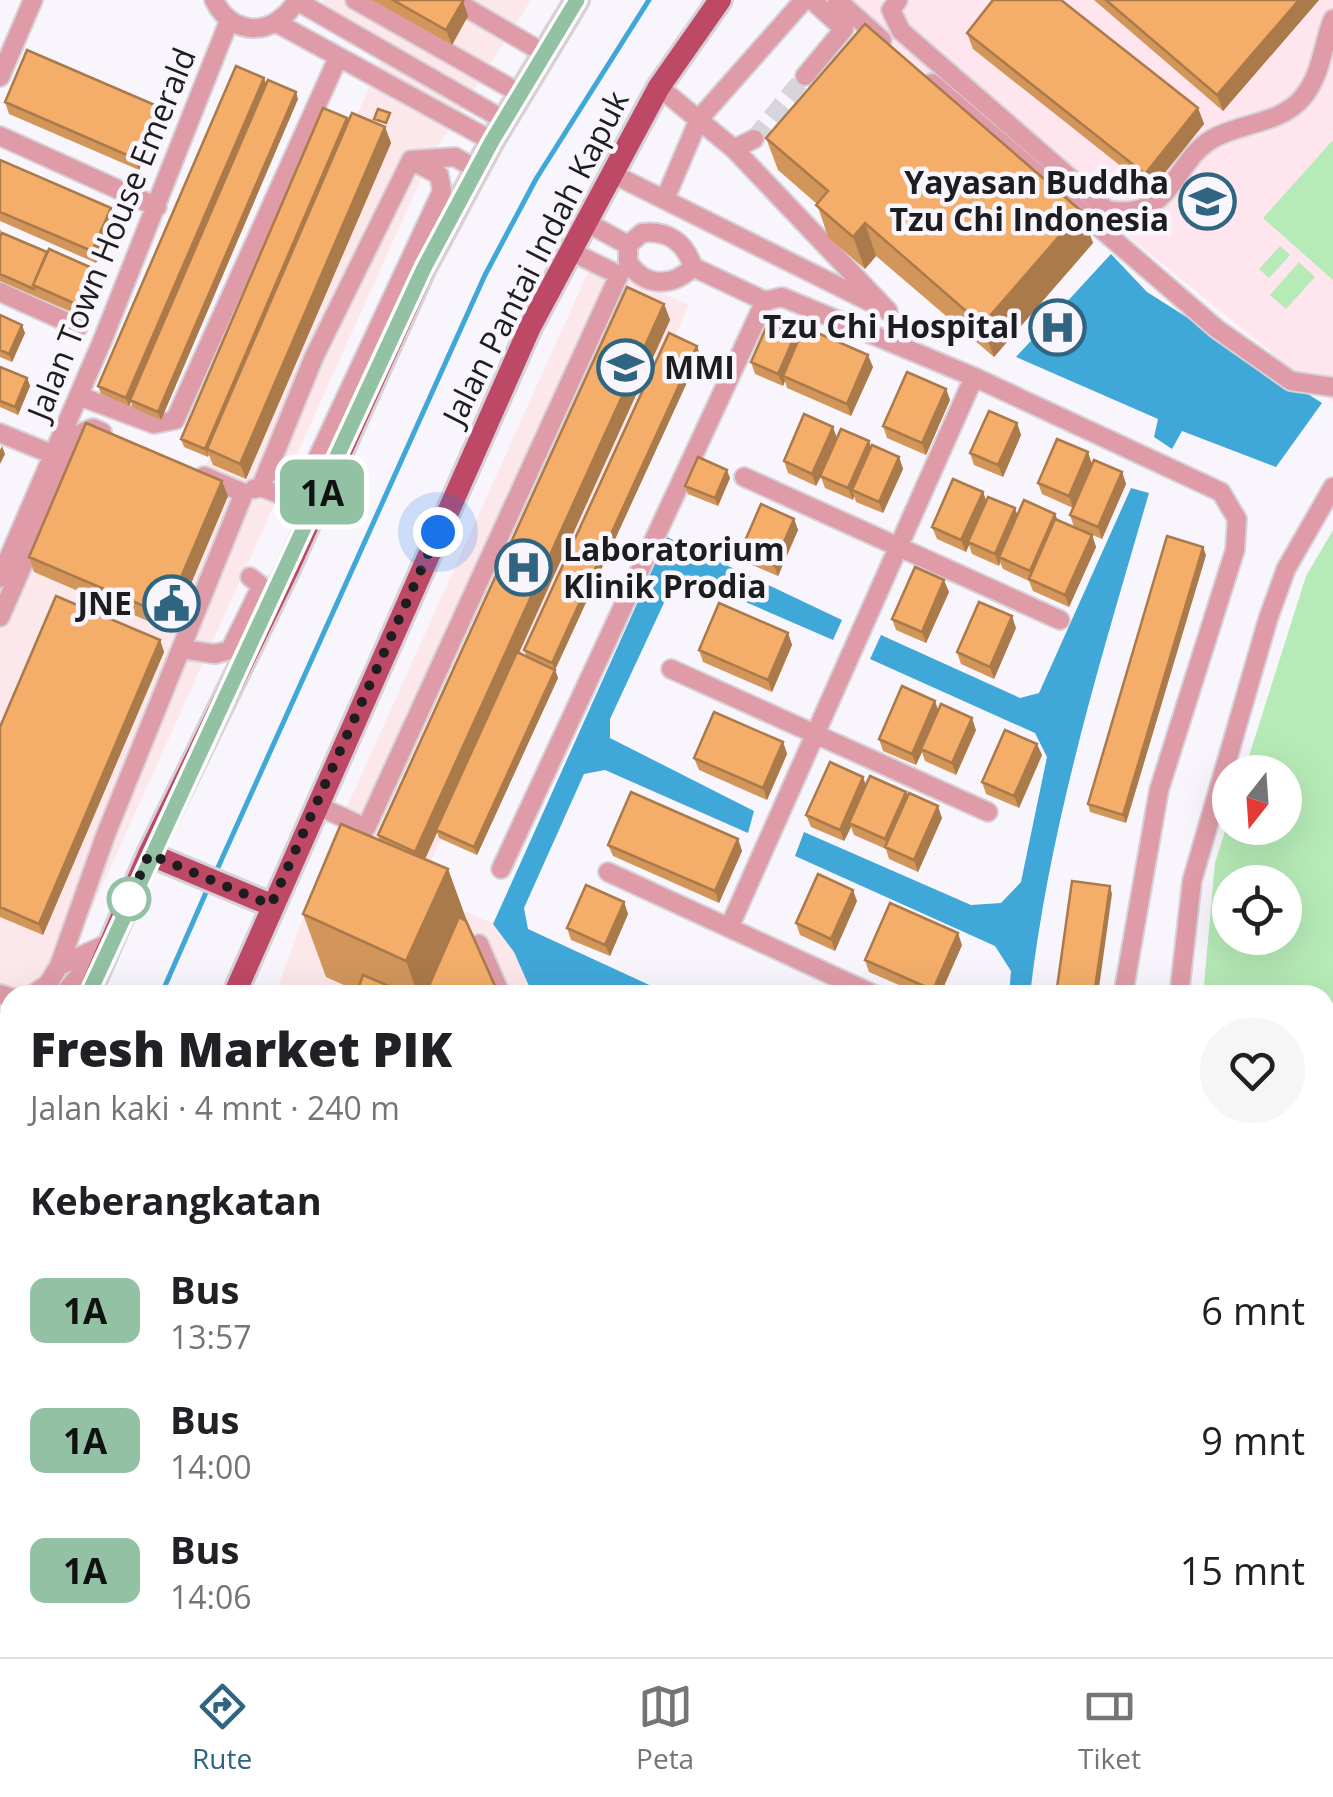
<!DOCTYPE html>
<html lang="id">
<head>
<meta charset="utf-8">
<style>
	body { margin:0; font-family:"Open Sans",sans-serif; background:#f6f6f6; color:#202124; height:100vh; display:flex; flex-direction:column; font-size:38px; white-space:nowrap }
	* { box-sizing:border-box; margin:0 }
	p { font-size:32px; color:#757577 }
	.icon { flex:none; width:55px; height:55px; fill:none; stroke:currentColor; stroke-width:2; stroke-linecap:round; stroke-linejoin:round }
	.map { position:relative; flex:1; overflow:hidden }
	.drawer { position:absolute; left:0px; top:985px; width:1335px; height:672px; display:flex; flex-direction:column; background:#fff; border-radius:30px 30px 0 0; box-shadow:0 10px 40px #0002 }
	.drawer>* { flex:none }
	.badge { padding:0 20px; border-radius:15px; font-size:35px; line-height:65px }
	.needle { width:65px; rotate:197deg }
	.controls { position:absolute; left:1212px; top:755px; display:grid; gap:20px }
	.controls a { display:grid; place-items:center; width:90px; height:90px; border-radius:50%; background:#fff; box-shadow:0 10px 40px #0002; font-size:50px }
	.you { position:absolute; width:50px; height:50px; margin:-25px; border:8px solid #fff; border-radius:50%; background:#1a73e8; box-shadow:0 0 0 15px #1a73e833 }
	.map>.badge { position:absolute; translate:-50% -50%; box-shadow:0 0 0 5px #fff }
	h2 { padding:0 30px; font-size:38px; line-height:90px }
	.round { display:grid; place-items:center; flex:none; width:105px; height:105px; border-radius:52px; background:#f6f6f6 }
	.headline { display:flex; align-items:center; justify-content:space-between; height:170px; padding:0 30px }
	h1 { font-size:48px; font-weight:800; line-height:75px }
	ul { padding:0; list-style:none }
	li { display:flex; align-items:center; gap:30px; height:130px; padding:0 30px }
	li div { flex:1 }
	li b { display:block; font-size:38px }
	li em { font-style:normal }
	li .badge { min-width:110px; font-weight:700; text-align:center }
	.tabs { display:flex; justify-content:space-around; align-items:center; height:140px; border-top:2px solid #e0e0e0; background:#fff; font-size:28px; color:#757577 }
	.tabs a { display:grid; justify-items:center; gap:5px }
	.tabs .active { color:#2f6581 }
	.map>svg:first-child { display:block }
</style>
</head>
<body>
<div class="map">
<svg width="1333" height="1657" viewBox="0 0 1333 1657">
	<rect width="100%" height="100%" fill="#f9f5fc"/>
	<path fill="#fce7eb" d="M323,0H531L431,157L53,995H10V1064L0,1061V605L77,424L201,477L389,41L328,11Z
		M593,261L689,305L418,889L493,924L514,952L533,995H275L328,849Z"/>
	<path fill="#ffe5ed" d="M835,0H1333V402Z"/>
	<path fill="#b6ebb7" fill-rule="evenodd" d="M1333,140V280L1263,218Z
		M1280,246L1290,255L1269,278L1259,269Z
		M1299,262L1315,277L1286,309L1270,295Z
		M1333,530V1657H1038L1042,1648H1325V995H1203L1215,863L1230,815V828H1285V772H1244L1306,576ZM1230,882H1285V938H1230Z
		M311,1648H685L693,1657H320Z"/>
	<path fill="#40a8d9" d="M1111,254L1147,292L1322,403L1276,467L1182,431L1172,449L1154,437L1158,419L1016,357Z
		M1131,488L1149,493C1101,659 1050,823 1030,995H1009L1011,971L995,946L795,856L804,832L971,905L1001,903L1021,882L1047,757L1035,733L870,659L881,635L1020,698L1039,693Z
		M667,537L842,620L833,640L695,580L676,577L610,719V738L754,811L748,833L605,770L584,774L524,908L528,929L671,995H533L514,952L493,924Z
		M0,1061L10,1064V1648H311L320,1657H0Z"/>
	<path fill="#f9f5fc" d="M10,1088V1194L0,1216V1109Z
		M10,1431V1534L0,1556V1453Z"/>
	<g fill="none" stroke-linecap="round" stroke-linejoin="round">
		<path stroke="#40a8d9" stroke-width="5" d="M215,874L485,275L536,179L649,0
			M161,995L208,888"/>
		<path stroke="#d8d4db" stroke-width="18" stroke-dasharray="18 9" stroke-linecap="butt" d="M754,139L805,76"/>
		<defs>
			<path id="minor" d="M214,0C233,39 276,36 297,0
				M355,0L519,93
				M453,0L542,52
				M837,0L882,40
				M898,0L891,10L901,31L1107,210C1173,222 1172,161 1214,138C1243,122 1281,124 1303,97C1322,74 1322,46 1333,19
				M297,1L504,120
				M277,23L492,141
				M805,76L844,29L812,0
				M0,77L33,0
				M932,83L1217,329L1291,381L1333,387
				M659,87L734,149L888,311
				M0,136L157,207
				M734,149L754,139
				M615,175L874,304
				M665,199L699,119L804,0
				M586,222L628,245
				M693,267C673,287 645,288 628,262V245L642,233C668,230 685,242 693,267L765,301
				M0,292L78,327
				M79,396L154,424L175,420L337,60
				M0,433L54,455
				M268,469L294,477L311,472L442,191L439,175L411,160
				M744,477L1060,620
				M261,487L314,357L411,160L455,157L476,169
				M254,489L261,487L314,508
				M0,578L103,339L229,21
				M0,617L81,433L93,428L102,432
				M182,649L215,654L230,650L259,591V584L250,577
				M671,669L988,812
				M316,805L366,828L378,802L619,275L570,251
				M501,869L765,301L782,297L974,377
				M608,872L875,995
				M729,928L974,377L1221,492L1237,519L1235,550L1159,790L1123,995
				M479,944L501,995
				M59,966L111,942
				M0,994L10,997
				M32,995L48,984L59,966L106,834L244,493L204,476
				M63,995L90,962L101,963
				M1179,995L1192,881L1268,619L1286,569L1333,487
				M0,1020L10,1023
				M729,1648L737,1657
				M1007,1657L1010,1648"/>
			<path id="major" d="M149,854L271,905
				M88,995L149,854L288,569L424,268L492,141L577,0
				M234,995L530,327L659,87L720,0
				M0,1186L10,1164
				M0,1518L10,1496"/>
		</defs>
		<use href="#minor" stroke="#d6d2d8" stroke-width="22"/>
		<use href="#major" stroke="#d6d2d8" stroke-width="28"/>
		<use href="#minor" stroke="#df9ca8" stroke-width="18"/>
		<use href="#major" stroke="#be4967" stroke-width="22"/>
	</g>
	<path fill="#d2965b" d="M372,0H461L468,16L452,45Z
		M1094,0H1319L1223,111Z
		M967,33L1198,108L1204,124L1151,190L973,49Z
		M266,84L298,99L161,420L133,408L131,402L129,406L101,394L98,386Z
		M5,102L157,106L161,118L139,170L9,114Z
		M348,121L385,127L391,143L246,479L213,465L209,455L208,457L184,447L181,439Z
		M766,138L1081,211L1093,243L994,357L876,256L865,269L828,237L817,204L778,170Z
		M0,160L111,208L115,220L96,263L0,221Z
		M0,229L2,233L47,252L92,268L96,280L81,316L0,281Z
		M664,304L670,320L519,653L527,657L524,650L700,354L555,670L558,678L477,855L439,838L437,832L425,859L448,869L468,926L499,995H356L357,991L326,977L303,914L379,840L378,835Z
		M0,315L25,333L12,362L0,357Z
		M800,324L803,330L873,367L851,416L787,388L785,381L783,386L755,374L751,362Z
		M0,367L27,378L30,386L18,415L0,407Z
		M946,389L950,400L926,455L887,438L883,426Z
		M1017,423L1021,435L1003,477L974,465L970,453Z
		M837,438L871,447L899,457L903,469L883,513L856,502L854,496L853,500L825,488L821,477L816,486L788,473L784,461Z
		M1057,439L1073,508L1042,494L1038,483Z
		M1122,472L1126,484L1102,539L1074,527L1070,515Z
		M730,478L718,506L688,494L685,486Z
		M983,492L986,501L1015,508L1017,515L1058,520L1092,535L1096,547L1069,607L1033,591L1029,581L1003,569L1000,562L999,566L972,554L969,545L966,552L937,539L932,527Z
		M228,496L171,631L34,572L29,557Z
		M794,519L798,530L778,576L745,562L741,550Z
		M1206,555L1126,823L1090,812L1088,804Z
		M949,592L926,643L896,630L892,619Z
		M1016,628L994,679L961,664L957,652Z
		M788,633L792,645L772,692L703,662L699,650Z
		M160,640L164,652L43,935L0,917V727Z
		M938,709L976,730L956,775L925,761L922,752L916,765L883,751L879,739Z
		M783,742L787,754L767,800L699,770L694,758Z
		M1042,755L1019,808L986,794L982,782Z
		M863,777L866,785L907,797L942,818L918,872L889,859L886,849L854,835L851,827L844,841L811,827L806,815Z
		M738,839L742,851L719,903L613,856L608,845Z
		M857,901L835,951L800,935L796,923Z
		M624,902L628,914L610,956L571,940L567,928Z
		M962,945L940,995H922L869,972L865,960Z"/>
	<path fill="#ab7a4a" d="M1299,0H1319L1223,111L1217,95Z
		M463,1L468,16L452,45L446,30Z
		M264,78L267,86L129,406L126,398Z
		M296,92L298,99L161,420L158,412Z
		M157,106L161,118L139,170L134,158Z
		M1198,108L1204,124L1151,190L1145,174Z
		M347,118L350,126L207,449L208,457L205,449Z
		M385,127L391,143L246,479L240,464Z
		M111,208L115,220L96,263L92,251Z
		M1081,211L1093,243L994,357L982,325Z
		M865,223L876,256L865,269L853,237Z
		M92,268L96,280L81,316L76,304Z
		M664,304L670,320L421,868L415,852Z
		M800,324L805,336L783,376L785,381L783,386L778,374Z
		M22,325L25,333L12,362L9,354Z
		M697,346L700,354L555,670L558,678L477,855L474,847L555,670L552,663Z
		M868,355L873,367L851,416L847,404Z
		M27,378L30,386L18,415L15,407Z
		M946,389L950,400L926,455L922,443Z
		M1017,423L1021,435L1003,477L998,465Z
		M833,427L837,438L816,486L812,474Z
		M869,441L873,453L852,490L854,496L853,500L848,488Z
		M2,446L5,454L0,464V450Z
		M1088,452L1092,464L1073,508L1069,496Z
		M899,457L903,469L883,513L879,502Z
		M727,470L730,478L718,506L715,498Z
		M1122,472L1126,484L1102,539L1098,527Z
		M222,481L228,496L171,631L165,615Z
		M983,492L987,503L966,552L961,540Z
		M1015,508L1019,520L999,557L1000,562L999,566L995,554Z
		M1055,514L1060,525L1034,583L1030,571Z
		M794,519L798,530L778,576L774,565Z
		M1092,535L1096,547L1069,607L1065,595Z
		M1203,547L1206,555L1126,823L1123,815Z
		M944,580L949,592L926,643L922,632Z
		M1012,616L1016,628L994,679L990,667Z
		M788,633L792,645L772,692L768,680Z
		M160,640L164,652L43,935L39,924Z
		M935,701L939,712L921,749L922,752L916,765L912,754Z
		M972,718L976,730L956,775L952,763Z
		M783,742L787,754L767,800L763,788Z
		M1037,744L1042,755L1019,808L1014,796Z
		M863,777L867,789L849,823L851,827L844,841L840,830Z
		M906,792L910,803L889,851L885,839Z
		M938,806L942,818L918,872L914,860Z
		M738,839L742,851L719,903L715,891Z
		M448,869L471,932L442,995H418L406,961Z
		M1110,886L1112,894L1098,995H1094Z
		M853,890L857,901L835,951L831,939Z
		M624,902L628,914L610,956L605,945Z
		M958,933L962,945L940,995H935L933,990Z"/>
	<path fill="#f4ae6a" stroke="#ab7a4a" stroke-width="2.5" d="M393,0H461L463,1L446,30Z
		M993,0H1061L1198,108L1145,174L967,33Z
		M1106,0H1299L1217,95Z
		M865,24L1081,211L982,325L865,223L853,237L816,205L828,191L766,138Z
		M27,50L157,106L134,158L5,102Z
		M236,66L264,78L126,398L98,386Z
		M268,80L296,92L158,412L130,400Z
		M323,108L347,118L205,449L181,439Z
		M378,109L390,113L386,123L374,119Z
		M352,113L385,127L240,464L207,449Z
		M0,160L111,208L92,251L0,212Z
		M2,233L47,252L33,285L34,289L0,274V237Z
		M49,249L92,268L76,304L33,285Z
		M627,287L664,304L415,852L378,835Z
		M773,312L800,324L778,374L751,362Z
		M0,315L22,325L9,354L0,350Z
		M804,327L868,355L847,404L783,376Z
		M669,333L697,346L552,663L524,650Z
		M0,367L27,378L15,407L0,401Z
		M907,372L946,389L922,443L883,426Z
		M989,411L1017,423L998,465L970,453Z
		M804,414L833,427L812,474L784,461Z
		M86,423L222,481L165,615L29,557Z
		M841,429L869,441L848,488L820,476Z
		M1057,439L1088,452L1069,496L1038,483Z
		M872,445L899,457L879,502L852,490Z
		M698,457L727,470L715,498L685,486Z
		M1094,460L1122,472L1098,527L1070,515Z
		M953,479L983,492L961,540L932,527Z
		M988,497L1015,508L995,554L968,542Z
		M1024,500L1055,514L1030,571L999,557Z
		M761,504L794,519L774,565L741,550Z
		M1055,519L1092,535L1065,595L1029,579Z
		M1167,536L1203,547L1123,815L1088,804Z
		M915,567L944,580L922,632L892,619Z
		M56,596L160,640L39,924L0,907V727Z
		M979,602L1012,616L990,667L957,652Z
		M719,603L788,633L768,680L699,650Z
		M517,652L555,670L474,847L436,830Z
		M902,686L935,701L912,754L879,739Z
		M941,704L972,718L952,763L921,749Z
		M714,712L783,742L763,788L694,758Z
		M1005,730L1037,744L1014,796L982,782Z
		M830,762L863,777L840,830L806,815Z
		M870,776L906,792L885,839L849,823Z
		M631,792L738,839L715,891L608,845Z
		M909,793L938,806L914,860L885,847Z
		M341,824L448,869L406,961L303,914Z
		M818,874L853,890L831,939L796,923Z
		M1072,881L1110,886L1094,995H1056Z
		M586,885L624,902L605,945L567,928Z
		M890,903L958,933L933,990L865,960Z
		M459,917L466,921L499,995H425Z
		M363,975L410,995H356Z"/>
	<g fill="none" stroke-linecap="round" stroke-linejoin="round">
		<defs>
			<path id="line" d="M88,995L424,268L492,141L577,0"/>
		</defs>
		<use href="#line" stroke="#fff" stroke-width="22"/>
		<use href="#line" stroke="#93c1a4" stroke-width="15"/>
		<path stroke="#1d1c1e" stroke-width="10" stroke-dasharray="0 18" d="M129,899L128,904L149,854L271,905L438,532"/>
	</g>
	<defs>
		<symbol id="school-ring" viewBox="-11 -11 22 22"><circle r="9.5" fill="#f9f5fc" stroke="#2f6581" stroke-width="1.5"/><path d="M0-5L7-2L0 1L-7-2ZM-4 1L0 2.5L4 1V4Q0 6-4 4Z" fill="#2f6581"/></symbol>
		<symbol id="hospital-ring" viewBox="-11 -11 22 22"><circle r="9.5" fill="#f9f5fc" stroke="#2f6581" stroke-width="1.5"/><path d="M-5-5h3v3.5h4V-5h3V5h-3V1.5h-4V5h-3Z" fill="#2f6581"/></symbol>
		<symbol id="civic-ring" viewBox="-11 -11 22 22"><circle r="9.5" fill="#f9f5fc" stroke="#2f6581" stroke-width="1.5"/><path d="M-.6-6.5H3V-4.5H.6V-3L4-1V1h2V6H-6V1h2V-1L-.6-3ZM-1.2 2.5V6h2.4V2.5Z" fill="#2f6581"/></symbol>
	</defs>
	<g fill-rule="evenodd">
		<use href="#school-ring" x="1176" y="170" width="63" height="63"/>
		<use href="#hospital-ring" x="1026" y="296" width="63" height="63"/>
		<use href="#school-ring" x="594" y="336" width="63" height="63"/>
		<use href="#hospital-ring" x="492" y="536" width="63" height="63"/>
		<use href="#civic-ring" x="140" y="572" width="63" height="63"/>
	</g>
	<circle fill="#fff" stroke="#93c1a4" stroke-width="5" cx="129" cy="899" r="20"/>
	<g text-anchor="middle" stroke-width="9" stroke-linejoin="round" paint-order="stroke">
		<g font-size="32" font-weight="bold" fill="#1d1c1e" stroke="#f9f5fc" text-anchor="end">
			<text x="1169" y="194">Yayasan Buddha<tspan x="1169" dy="37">Tzu Chi Indonesia</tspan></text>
			<text x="1019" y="338">Tzu Chi Hospital</text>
			<text x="664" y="379" text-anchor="start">MMI</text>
			<text x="563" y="561" text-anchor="start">Laboratorium<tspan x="563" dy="37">Klinik Prodia</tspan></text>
			<text x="132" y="615">JNE</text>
		</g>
		<g font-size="32" fill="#1d1c1e" stroke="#f9f5fc">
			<text transform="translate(112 234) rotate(-68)" y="11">Jalan Town House Emerald</text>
			<text transform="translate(536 258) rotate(-63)" y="11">Jalan Pantai Indah Kapuk</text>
		</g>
	</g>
</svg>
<div class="controls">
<a><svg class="needle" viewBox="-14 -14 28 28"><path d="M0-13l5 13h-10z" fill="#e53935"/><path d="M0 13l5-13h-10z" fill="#757577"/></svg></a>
<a><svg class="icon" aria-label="locate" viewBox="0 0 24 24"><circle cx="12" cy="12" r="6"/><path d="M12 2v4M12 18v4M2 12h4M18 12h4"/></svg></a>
</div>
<div class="you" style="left:438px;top:532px"></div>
<b class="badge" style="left:322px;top:492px;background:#93c1a4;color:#111">1A</b>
<section class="drawer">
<div class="headline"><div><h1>Fresh Market PIK</h1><p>Jalan kaki · 4 mnt · 240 m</p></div><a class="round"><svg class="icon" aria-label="heart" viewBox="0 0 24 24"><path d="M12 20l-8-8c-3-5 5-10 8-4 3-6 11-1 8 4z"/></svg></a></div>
<h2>Keberangkatan</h2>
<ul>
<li><span class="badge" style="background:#93c1a4;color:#111">1A</span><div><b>Bus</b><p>13:57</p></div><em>6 mnt</em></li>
<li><span class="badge" style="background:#93c1a4;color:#111">1A</span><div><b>Bus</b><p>14:00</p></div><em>9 mnt</em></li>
<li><span class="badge" style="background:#93c1a4;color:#111">1A</span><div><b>Bus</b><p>14:06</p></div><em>15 mnt</em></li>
</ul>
</section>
</div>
<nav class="tabs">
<a class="active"><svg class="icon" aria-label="directions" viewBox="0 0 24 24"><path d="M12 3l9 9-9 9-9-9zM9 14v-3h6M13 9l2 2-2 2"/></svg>Rute</a>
<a><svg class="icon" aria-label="map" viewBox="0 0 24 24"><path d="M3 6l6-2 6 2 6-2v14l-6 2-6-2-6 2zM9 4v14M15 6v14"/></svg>Peta</a>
<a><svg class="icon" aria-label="tickets" viewBox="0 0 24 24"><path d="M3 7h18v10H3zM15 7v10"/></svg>Tiket</a>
</nav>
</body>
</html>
